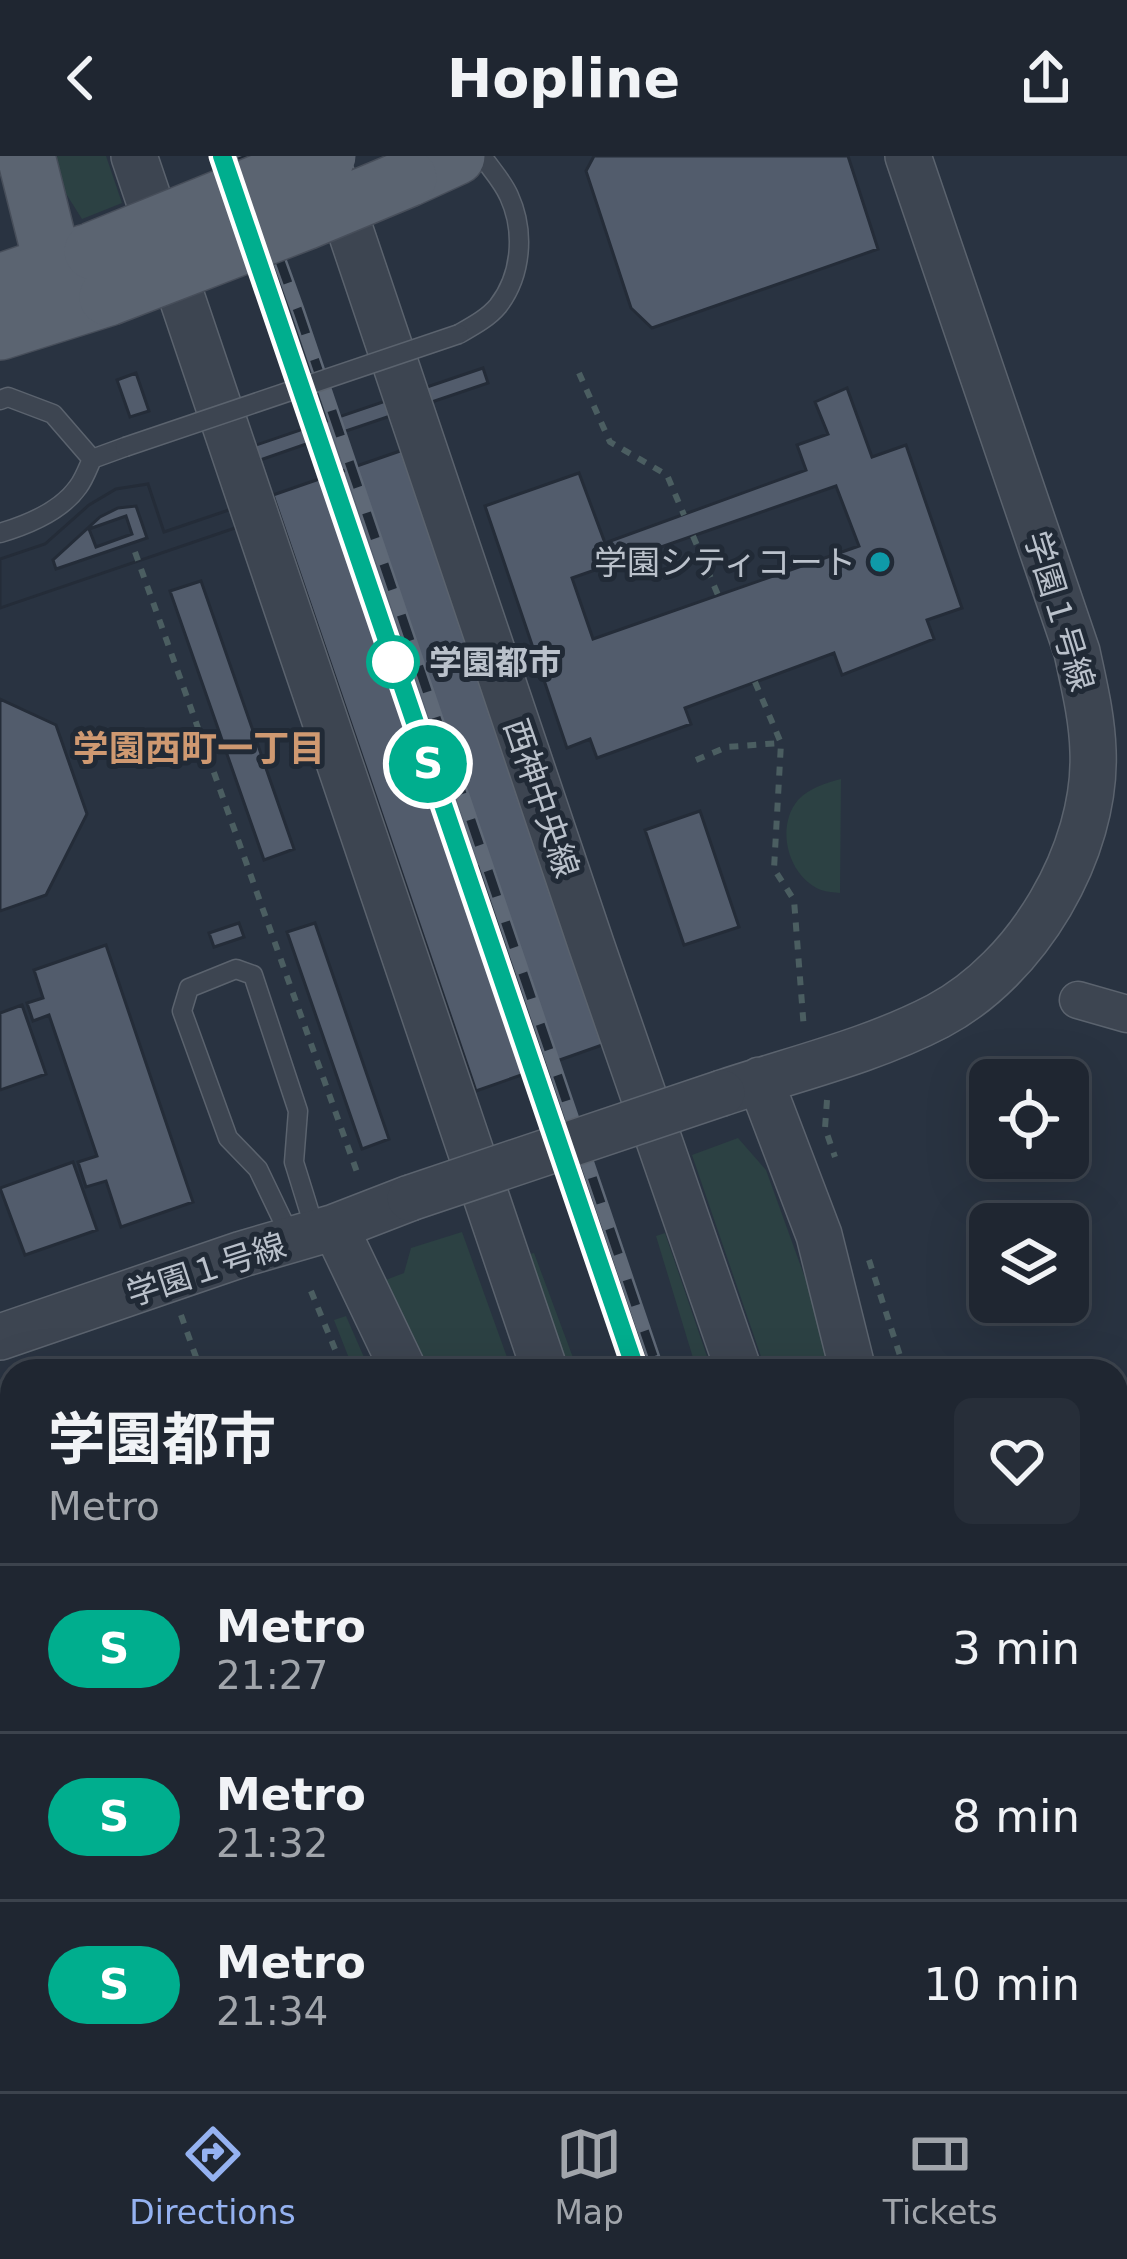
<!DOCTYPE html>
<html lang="en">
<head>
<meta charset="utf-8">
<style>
	body { margin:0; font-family:"DejaVu Sans","Noto Sans JP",sans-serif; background:#272e39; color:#f1f3f6; height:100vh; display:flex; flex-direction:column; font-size:45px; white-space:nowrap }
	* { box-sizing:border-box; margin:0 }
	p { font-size:39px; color:#a1a5ab }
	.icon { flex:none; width:66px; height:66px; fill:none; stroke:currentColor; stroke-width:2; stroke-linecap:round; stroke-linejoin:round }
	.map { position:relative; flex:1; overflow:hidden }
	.side { position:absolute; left:0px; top:1203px; width:1128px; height:732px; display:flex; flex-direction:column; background:#1f2631; border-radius:36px 36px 0 0; box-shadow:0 12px 48px #0002,0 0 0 3px #3c434d }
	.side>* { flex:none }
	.badge { padding:0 24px; border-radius:39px; font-size:42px; line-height:78px }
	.tools { position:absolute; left:969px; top:903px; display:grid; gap:24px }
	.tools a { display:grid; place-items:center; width:120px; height:120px; border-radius:18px; background:#1f2631; box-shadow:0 12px 48px #0002,0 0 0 3px #3c434d; font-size:60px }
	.map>.badge { position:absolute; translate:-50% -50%; box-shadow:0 0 0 6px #fff }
	.round { display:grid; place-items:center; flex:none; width:126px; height:126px; border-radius:18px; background:#272e39 }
	.summary { display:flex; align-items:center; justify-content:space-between; height:204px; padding:0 48px }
	h1 { font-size:57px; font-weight:700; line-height:90px }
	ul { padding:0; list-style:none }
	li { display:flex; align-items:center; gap:36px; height:168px; padding:0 48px; border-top:3px solid #3c434d }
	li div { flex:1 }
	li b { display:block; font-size:45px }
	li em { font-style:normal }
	li .badge { min-width:132px; font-weight:700; text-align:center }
	header { display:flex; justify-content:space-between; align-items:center; height:156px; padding:0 48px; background:#1f2631; font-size:54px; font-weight:700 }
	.dock { display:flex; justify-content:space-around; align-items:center; height:168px; border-top:3px solid #3c434d; background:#1f2631; font-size:33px; color:#a1a5ab }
	.dock a { display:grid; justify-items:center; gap:6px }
	.dock .on { color:#95b2f1 }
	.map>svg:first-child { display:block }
</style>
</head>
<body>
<header><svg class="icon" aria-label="back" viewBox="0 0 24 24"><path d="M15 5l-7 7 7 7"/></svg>Hopline<svg class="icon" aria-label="share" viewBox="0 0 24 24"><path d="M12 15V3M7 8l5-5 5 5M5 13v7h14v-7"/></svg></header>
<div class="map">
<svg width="1127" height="1935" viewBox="0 0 1127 1935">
	<rect width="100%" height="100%" fill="#293341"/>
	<path fill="#2c4143" d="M41,0H106L122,47L82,63L65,36L51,41Z
		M841,623L840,737C834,736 827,736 821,734C788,721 775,671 798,644C809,632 826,627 841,623Z
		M738,982L766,1014L813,1144L830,1215H766L692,999Z
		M462,1076L512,1215H427L383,1125L404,1117L411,1092Z
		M665,1077L712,1215H697L656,1080Z
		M534,1097L578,1215H567L526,1099Z
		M346,1160L370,1215H354L334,1164Z
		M582,1923H663L666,1935H584Z"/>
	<path fill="#525c6c" stroke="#242c38" stroke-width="3" fill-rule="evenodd" d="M594,0H848L878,93L652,172L631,152L586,15Z
		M483,212L488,227L337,278L349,313L328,320L315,285L220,318L215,303Z
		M136,217L149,255L130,261L117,224Z
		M847,232L872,301L906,289L962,452L927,464L934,483L842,519L834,497L685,552L691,568L597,602L590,583L567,592L485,350L579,317L605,387L806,314L797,289L828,278L815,246ZM836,330L859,390L593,483L572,422Z
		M403,294L605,888L554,906L487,708L459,718L527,917L476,935L273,339Z
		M148,328L164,376L273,339L279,357L0,452V403L45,388L89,349L116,333ZM136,350L147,382L56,413L53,404L100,361L118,352Z
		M148,328L164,376L273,339L279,357L0,452V403L45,388L89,349L116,333Z
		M126,360L132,378L96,391L89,373Z
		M201,425L294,693L264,704L170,435Z
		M0,543L56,569L87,658L46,739L0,755Z
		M700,655L739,771L684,789L645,674Z
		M239,767L244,781L214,791L209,777Z
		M315,767L389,983L362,993L287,776Z
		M106,789L193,1046L121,1071L106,1025L86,1031L78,1006L97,1000L49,859L33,865L27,847L43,842L34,814Z
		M22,849L46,918L0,934V857Z
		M73,1006L97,1074L25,1099L0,1032Z
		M12,1829V1923H85L89,1934L14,1935L13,1932L3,1935L0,1927V1872L4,1871L0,1861V1834Z
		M229,1923H295L299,1935H234Z"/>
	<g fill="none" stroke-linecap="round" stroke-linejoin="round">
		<defs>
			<path id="service" d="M459,178C473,170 488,162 498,150C522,119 525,75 509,40C503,26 491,13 482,0
				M0,244L8,241L53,258L92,303
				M0,377C27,369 61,355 78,331C84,323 88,312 92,303L125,291
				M292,1084L258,1013L228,982L182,855L189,832L236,813L253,819L298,955L294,1006L316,1077"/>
			<path id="minor" d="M1078,844L1127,858
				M0,1734L12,1731"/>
			<path id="tertiary" d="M134,0L545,1215
				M332,20L592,791L739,1215
				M760,924L819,1079L853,1215
				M722,937C794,913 871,895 938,860C1027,813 1097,696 1093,595C1092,561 1084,529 1077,496L908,0
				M335,1071L404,1215
				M0,1181L242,1098L335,1071L410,1042
				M0,1432L12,1467
				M170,1923L174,1935
				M686,1923L688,1935
				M751,1923L752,1935
				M948,1923L950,1935
				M994,1923L996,1935"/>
			<path id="primary" d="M26,0L53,108
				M408,22L456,0
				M0,127L87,97
				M0,175L108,141"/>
		</defs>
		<use href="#service" stroke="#5b636e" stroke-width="21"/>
		<use href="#minor" stroke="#5b636e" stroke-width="39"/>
		<use href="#tertiary" stroke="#5b636e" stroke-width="48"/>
		<use href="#primary" stroke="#474e5a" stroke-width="60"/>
		<path stroke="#4b5e61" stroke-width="6" stroke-dasharray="9 9" stroke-linecap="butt" d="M579,217L610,286L667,319L684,359
			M693,380L718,439
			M135,396L358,1019
			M755,526L781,587L774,713L794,744L804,874
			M696,604L727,591L780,587
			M827,944L825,972L835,1001
			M869,1104L905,1215
			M311,1135L344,1215
			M181,1159L201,1215
			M400,1923L404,1935
			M572,1923L573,1935
			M1088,1923L1090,1935"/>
		<use href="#service" stroke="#3d4551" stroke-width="18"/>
		<use href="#minor" stroke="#3d4551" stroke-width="36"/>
		<use href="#tertiary" stroke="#3d4551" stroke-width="45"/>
		<use href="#primary" stroke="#5b6471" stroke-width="57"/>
		<defs>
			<path id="rail" d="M222,0C282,169 336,339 394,509C474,744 556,979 636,1215
				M242,0L298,155L658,1215
				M847,1923L849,1935
				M866,1923L868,1935"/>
		</defs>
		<use href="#rail" stroke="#5f6977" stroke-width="14"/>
		<use href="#rail" stroke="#212a36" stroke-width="9" stroke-dasharray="27" stroke-linecap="butt"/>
		<defs>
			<path id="service-bridge" d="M125,291L459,178"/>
			<path id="tertiary-bridge" d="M410,1042L722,937"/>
			<path id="primary-bridge" d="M93,95L327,0
				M108,141L305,65L408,22"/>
		</defs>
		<use href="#service-bridge" stroke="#5b636e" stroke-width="21" stroke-linecap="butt"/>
		<use href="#tertiary-bridge" stroke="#5b636e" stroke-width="48" stroke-linecap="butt"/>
		<use href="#primary-bridge" stroke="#474e5a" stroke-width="60" stroke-linecap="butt"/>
		<use href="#service-bridge" stroke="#3d4551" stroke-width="18"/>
		<use href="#tertiary-bridge" stroke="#3d4551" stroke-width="45"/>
		<use href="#primary-bridge" stroke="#5b6471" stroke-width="57"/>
	</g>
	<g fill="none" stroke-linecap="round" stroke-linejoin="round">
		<defs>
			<path id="line" d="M222,0L636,1215"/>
		</defs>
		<use href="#line" stroke="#fff" stroke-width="27"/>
		<use href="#line" stroke="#00ae8e" stroke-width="18"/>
	</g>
	<circle fill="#0f9aa8" stroke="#212a36" stroke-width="4.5" cx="880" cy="406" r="12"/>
	<circle fill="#fff" stroke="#00ae8e" stroke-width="6" cx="393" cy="506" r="24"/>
	<g text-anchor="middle" stroke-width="10" stroke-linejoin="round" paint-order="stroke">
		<g font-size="33" fill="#bac1cb" stroke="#212a36" text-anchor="end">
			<text x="856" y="418">学園シティコート</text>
		</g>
		<g font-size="33" fill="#bac1cb" stroke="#212a36">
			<text transform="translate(1060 455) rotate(73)" y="12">学園１号線</text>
			<text transform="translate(542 642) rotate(71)" y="12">西神中央線</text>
			<text transform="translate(206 1113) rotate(-18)" y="12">学園１号線</text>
		</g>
		<g font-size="33" font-weight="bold" fill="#bac1cb" stroke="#212a36" text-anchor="start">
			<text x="429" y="518">学園都市</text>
		</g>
		<g font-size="36" font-weight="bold" fill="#cf9971" stroke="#212a36">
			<text x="199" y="605">学園西町一丁目</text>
		</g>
	</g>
</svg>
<div class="tools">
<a><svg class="icon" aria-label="locate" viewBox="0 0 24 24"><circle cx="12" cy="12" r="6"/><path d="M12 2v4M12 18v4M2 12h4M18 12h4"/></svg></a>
<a><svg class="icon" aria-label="layers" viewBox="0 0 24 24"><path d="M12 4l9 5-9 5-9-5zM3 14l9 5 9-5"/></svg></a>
</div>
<b class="badge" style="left:428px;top:608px;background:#00ae8e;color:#fff">S</b>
<section class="side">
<div class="summary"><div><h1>学園都市</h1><p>Metro</p></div><a class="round"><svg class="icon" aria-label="heart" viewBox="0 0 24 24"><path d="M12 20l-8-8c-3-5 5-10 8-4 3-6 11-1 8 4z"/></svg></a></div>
<ul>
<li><span class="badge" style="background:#00ae8e;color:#fff">S</span><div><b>Metro</b><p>21:27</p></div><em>3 min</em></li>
<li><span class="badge" style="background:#00ae8e;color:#fff">S</span><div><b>Metro</b><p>21:32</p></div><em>8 min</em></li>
<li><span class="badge" style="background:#00ae8e;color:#fff">S</span><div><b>Metro</b><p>21:34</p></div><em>10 min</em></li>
</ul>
</section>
</div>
<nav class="dock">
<a class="on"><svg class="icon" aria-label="directions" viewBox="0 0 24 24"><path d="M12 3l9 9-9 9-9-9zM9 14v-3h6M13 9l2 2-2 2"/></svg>Directions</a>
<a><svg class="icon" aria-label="map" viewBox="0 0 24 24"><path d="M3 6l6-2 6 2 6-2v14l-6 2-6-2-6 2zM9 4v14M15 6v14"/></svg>Map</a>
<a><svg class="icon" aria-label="tickets" viewBox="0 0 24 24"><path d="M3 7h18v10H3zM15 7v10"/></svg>Tickets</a>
</nav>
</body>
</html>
